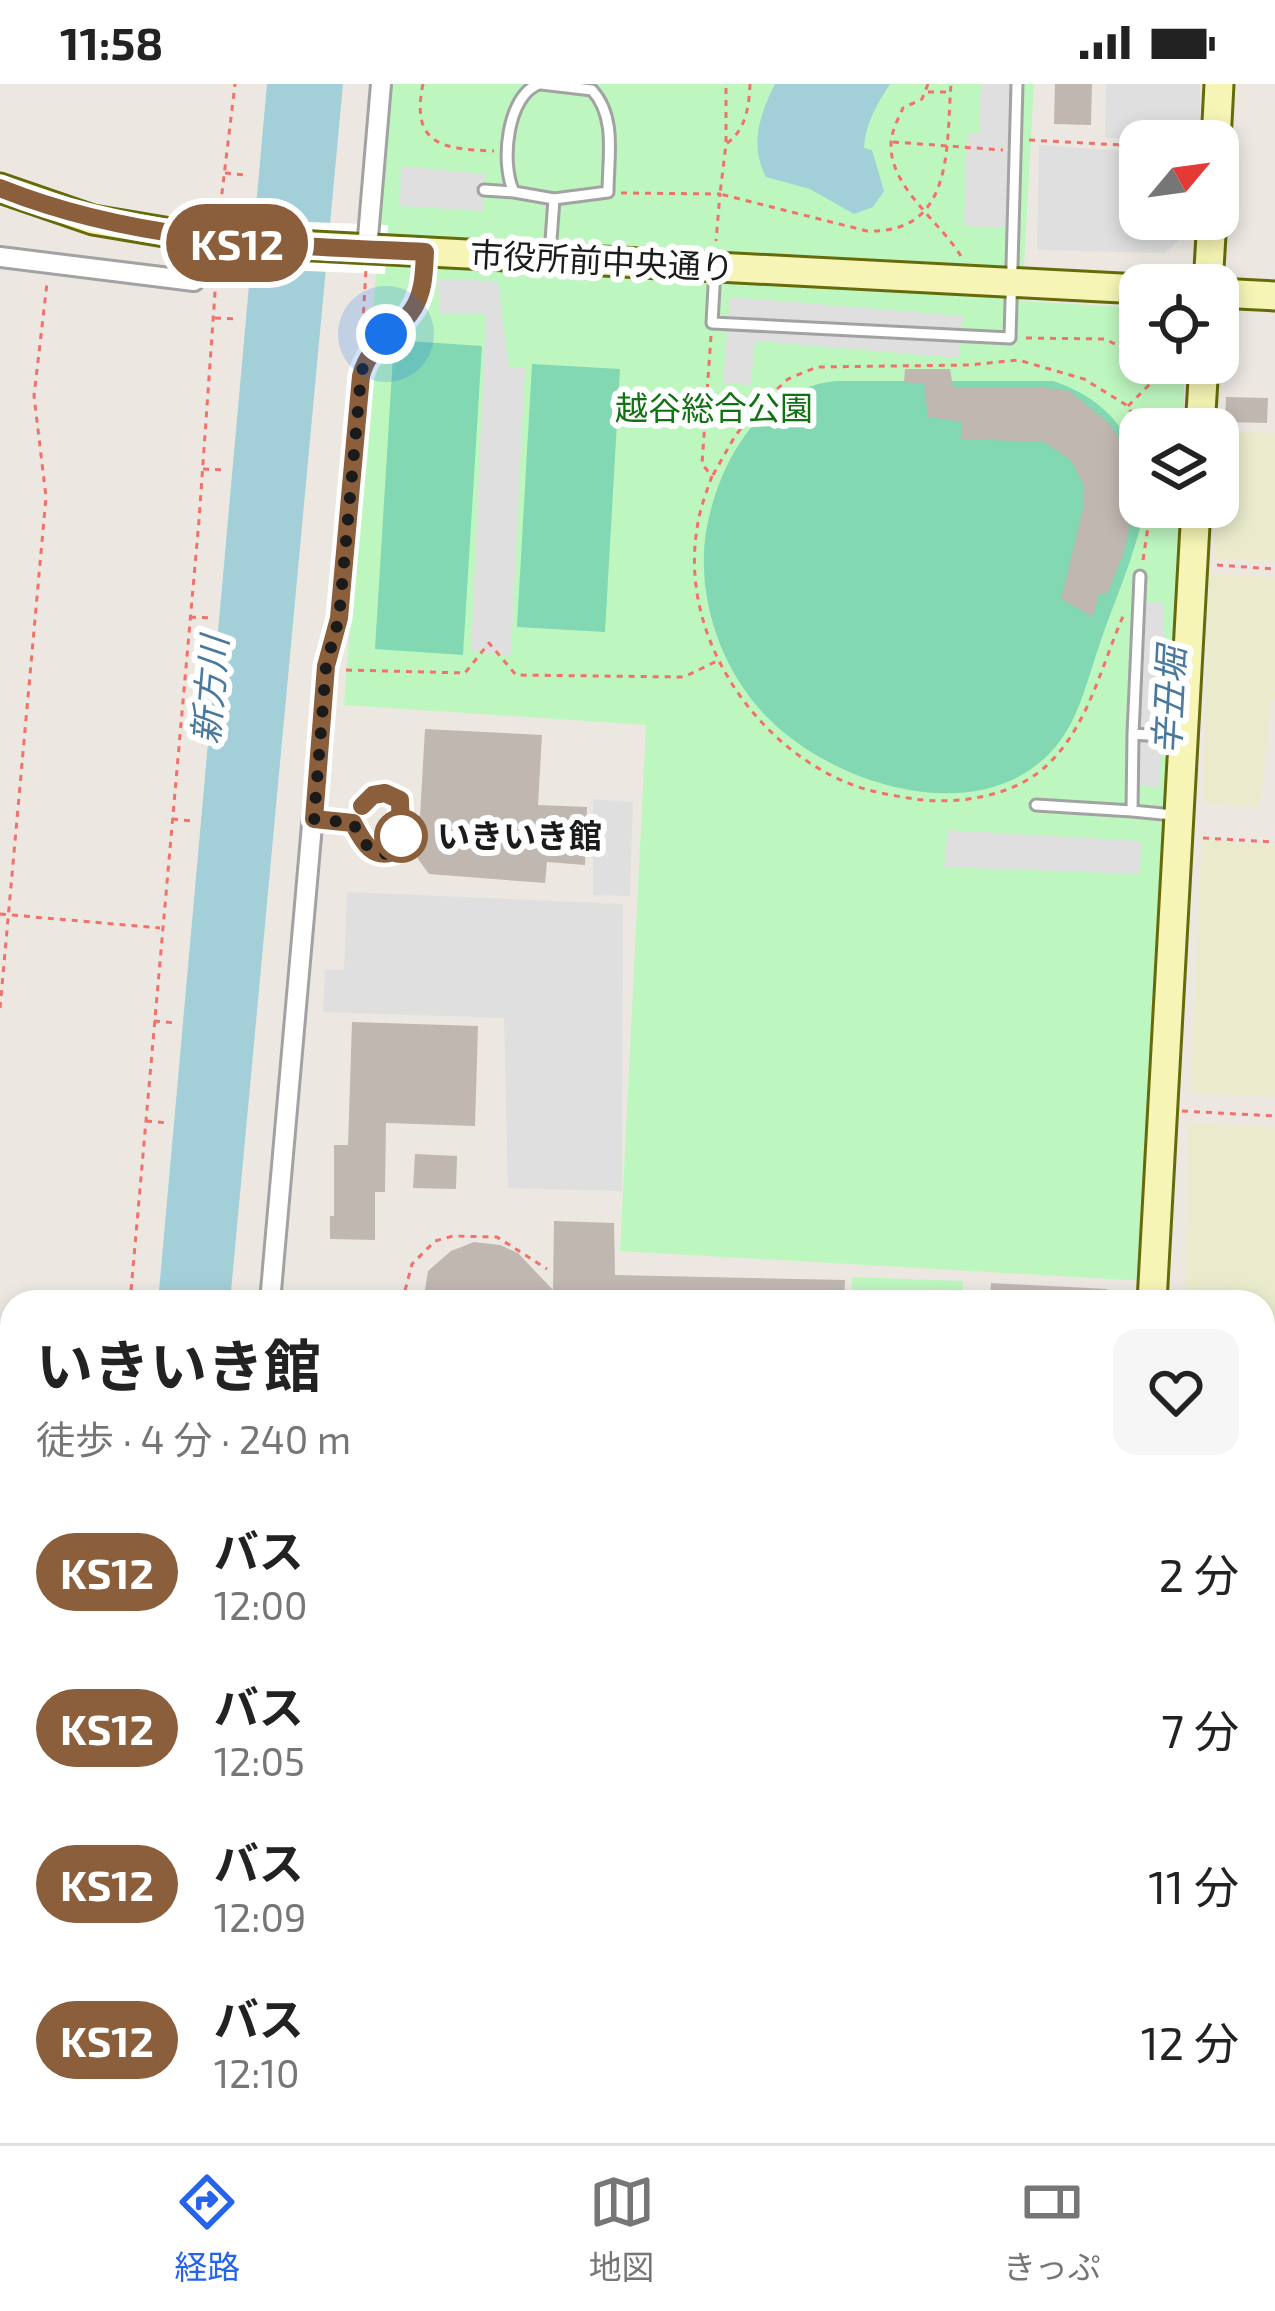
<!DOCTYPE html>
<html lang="ja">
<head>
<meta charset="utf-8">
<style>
	body { margin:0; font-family:"Exo 2","Noto Sans JP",sans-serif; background:#f6f6f6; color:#222; height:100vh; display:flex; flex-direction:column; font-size:45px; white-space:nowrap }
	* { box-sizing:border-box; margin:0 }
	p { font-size:39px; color:#767676 }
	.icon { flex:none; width:66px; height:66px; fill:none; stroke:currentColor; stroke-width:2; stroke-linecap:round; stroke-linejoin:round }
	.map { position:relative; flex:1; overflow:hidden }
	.side { position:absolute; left:0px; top:1206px; width:1275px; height:855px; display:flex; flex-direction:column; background:#fff; border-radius:36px 36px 0 0; box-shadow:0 6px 18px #0003 }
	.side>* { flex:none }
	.badge { padding:0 24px; border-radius:39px; font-size:42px; line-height:78px }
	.needle { width:78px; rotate:61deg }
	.buttons { position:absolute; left:1119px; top:36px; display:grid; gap:24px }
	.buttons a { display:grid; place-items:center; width:120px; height:120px; border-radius:24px; background:#fff; box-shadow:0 6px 18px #0003; font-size:60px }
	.you { position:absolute; width:60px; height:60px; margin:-30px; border:9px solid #fff; border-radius:50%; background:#1a73e8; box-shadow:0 0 0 18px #1a73e833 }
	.map>.badge { position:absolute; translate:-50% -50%; box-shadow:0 0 0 6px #fff }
	.round { display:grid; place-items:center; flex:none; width:126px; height:126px; border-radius:24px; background:#f6f6f6 }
	.overview { display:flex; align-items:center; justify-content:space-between; height:204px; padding:0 36px }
	h1 { font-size:57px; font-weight:700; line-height:90px }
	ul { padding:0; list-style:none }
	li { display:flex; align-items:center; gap:36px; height:156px; padding:0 36px }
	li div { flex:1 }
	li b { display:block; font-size:45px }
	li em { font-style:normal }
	li .badge { min-width:132px; font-weight:700; text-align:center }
	.status { display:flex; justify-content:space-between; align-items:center; height:84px; padding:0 60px; background:#fff; direction:ltr }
	.status svg { height:33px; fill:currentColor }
	.menu { display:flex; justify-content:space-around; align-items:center; height:168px; border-top:3px solid #e0e0e0; background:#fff; font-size:33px; color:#767676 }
	.menu a { display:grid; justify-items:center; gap:6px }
	.menu .current { color:#2563eb }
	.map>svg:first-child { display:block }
</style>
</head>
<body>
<div class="status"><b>11:58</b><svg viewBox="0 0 49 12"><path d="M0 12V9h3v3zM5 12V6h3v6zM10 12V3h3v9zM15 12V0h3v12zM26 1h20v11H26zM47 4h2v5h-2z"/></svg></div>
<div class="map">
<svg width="1275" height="2059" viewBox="0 0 1275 2059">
	<rect width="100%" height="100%" fill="#ece8e1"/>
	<path fill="#e5d3e3" d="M257,2049H572V2059H408Z"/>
	<path fill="#eaebcc" d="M1219,347L1275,349V478L1214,475Z
		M1209,489L1275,493V615L1272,616L1260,723L1203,719Z
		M1202,756L1275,761V1013L1190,1009Z
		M1187,1039L1275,1043V1279L1263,1278V1218H1186Z
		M1263,1322L1275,1323V1546L1263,1545Z
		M0,1607L12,1608V1803L0,1802Z
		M0,1816L12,1818V2049H37L36,2059H0Z"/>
	<path fill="#bef6bf" d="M390,0H1034L1022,217L1140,224V279H1185L1183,345H1140V423H1179L1147,1197L620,1167L646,641L344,621Z
		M852,1193L963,1197L962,1218H851Z"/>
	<path fill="#81d8b2" d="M394,256L482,262L463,571L375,565Z
		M532,280L620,285L605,548L517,543Z
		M836,297H1053C1107,315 1140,353 1140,410C1140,423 1143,430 1140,444C1130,482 1114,519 1101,556C1087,595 1079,641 1048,671C973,745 833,700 768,634C718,584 692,503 709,433C725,367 764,305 836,297Z"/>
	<path fill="#dfdfdf" d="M981,0H1012L1006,144L964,142L967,49H979Z
		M1106,0H1200V55L1105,54Z
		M1039,61L1140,68V135H1186V149L1165,169L1037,166Z
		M401,82L485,90L483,127L400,122Z
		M437,195L498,197L509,284L525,283L511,571L471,567L486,230L440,229Z
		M730,213L963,232L959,274L755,257L751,301L723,299Z
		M1143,518L1164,519L1160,703L1139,702Z
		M593,715L633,718L630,812L593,811Z
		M948,746L1141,757L1140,790L944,783Z
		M347,808L623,820L622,1107L508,1104L504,934L323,928L325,886H344Z"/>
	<path fill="#a2cfd8" d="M267,0H343L230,1218H158Z
		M775,0H890C877,20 865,40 864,64L872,66L884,107L873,123L854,130L810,105L766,93C749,61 760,30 775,0Z"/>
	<path fill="#fff" d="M229,135L388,141L385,190L225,184Z"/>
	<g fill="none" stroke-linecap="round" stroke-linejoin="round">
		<path stroke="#a2cfd8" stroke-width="4.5" d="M0,1383L12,1386
			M1263,1443H1275"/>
	</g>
	<path fill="#c0b7b1" d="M1055,0H1092L1091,41L1054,40Z
		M905,285H950L953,303H1039L1069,307L1109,339L1123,360L1136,415L1123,471L1107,510H1099L1093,533L1061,515L1083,425V400L1071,376L1044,358L962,355V338L928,333L924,300L904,298Z
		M1226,313L1268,314L1267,339L1225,338Z
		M425,645L542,651L538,721L587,723L585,781L547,778L545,799L429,790L418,775L417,746L410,745L406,738L411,731L420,732Z
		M352,938L478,942L475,1042L386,1039L385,1108H375V1156L330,1155V1132H334V1061H348Z
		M415,1070L457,1072L456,1105L413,1104Z
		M554,1137L614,1139L615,1191L845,1196L844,1218H423L428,1187L451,1167L474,1158L500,1161L518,1169L553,1206Z
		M991,1199L1107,1205L1106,1218H990Z"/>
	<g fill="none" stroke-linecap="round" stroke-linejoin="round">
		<defs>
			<path id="lane" d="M539,0C507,11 500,80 514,108L554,115L608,108C608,74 617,33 592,6L541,0
				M484,106L514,108
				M550,170L554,115
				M715,185L712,239L1010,254L1017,0
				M1133,650L1140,492
				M1036,721L1132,727
				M1173,731L1132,727L1133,650L1177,653
				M313,735L353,738
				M353,738C363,758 373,777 397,767L401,745
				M353,738L373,711L385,709L400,716L402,730
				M579,2059L580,2049"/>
			<path id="street" d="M367,165L381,0
				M0,173L194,197
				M270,1218L326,582L339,534L361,292C369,259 396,252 413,225C424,208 424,188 425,168
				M197,2059L198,2049"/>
			<path id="secondary" d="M1216,57L1219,0
				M0,104L93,136L218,157L1140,205
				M1208,201L1212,135
				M1218,209L1275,212
				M1200,345L1204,279
				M1152,1218L1196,423
				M0,1403L12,1406
				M1263,1677L1275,1680
				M1103,2059V2049"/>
		</defs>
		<use href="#lane" stroke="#a2a2a2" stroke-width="15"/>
		<use href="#street" stroke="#a2a2a2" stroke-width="24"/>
		<use href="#secondary" stroke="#656a0a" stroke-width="33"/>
		<path stroke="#f2716b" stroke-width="3" stroke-dasharray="6 6" stroke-linecap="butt" d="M423,0C410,62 444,65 494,67
			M750,0C749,23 746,46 726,60L720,110L867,147C955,150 946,62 951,0
			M928,0L922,15L903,24C898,35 891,48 891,61C890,104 942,139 962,174
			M928,8H948
			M1029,56L1140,62
			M726,58V0
			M893,58L1003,66
			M225,89L246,91
			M621,109L720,110L716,157
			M219,134L235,0
			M215,234L237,235
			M711,252L702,380L712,392C706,409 699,427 697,445C680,549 750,656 843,697C865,707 890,711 914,715C956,721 1011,713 1044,684C1088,645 1101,582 1124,530
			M362,253L366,185
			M1026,254L1105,255L1140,273
			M1148,279L1161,289
			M1128,322L1161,289L1181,283
			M203,385L224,386
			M713,391L735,352L761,320L788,295L817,283L969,281L1018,276L1084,295L1128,322L1140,347
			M1143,476L1151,423
			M1217,481L1275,485
			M190,533L211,534
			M346,586L465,589L489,559L516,591L684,593L717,577
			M172,735L193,737
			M1203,754L1275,758
			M0,830L160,844
			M0,924L46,413L34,312L47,199
			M154,937L176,939
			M1182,1027L1275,1032
			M146,1037L168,1039
			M130,1218L199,436L217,180
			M402,1218L412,1180L435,1157L453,1152L497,1153L547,1185
			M1263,1306H1275
			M1263,1578L1275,1579
			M0,1809L12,1810
			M1263,1850L1275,1851
			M57,2059L58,2049"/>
		<use href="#lane" stroke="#fff" stroke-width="9"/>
		<use href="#street" stroke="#fff" stroke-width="18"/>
		<use href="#secondary" stroke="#f6f5b5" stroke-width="27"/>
	</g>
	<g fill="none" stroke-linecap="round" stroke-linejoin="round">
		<defs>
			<path id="line" d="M0,104C137,159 280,161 425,168C424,188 424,208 413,225C396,252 369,259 361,292L339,534L326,582L314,735L353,739C363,758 372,777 397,767L401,760L400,716L385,709L373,711L362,722"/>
		</defs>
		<use href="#line" stroke="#fff" stroke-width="27"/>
		<use href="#line" stroke="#8b5e3c" stroke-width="18"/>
		<path stroke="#1b1b1b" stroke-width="12" stroke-dasharray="0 21.6" d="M386,250L365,274L361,292L339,534L326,582L314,735L353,739C363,758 372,777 397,767L401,752"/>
	</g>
	<circle fill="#fff" stroke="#8b5e3c" stroke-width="6" cx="401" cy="752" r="24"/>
	<g text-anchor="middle" stroke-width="12" stroke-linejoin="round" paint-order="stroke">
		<g font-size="33" fill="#1b1b1b" stroke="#fff">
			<text transform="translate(602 177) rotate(3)" y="12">市役所前中央通り</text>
		</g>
		<g font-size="33" fill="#107212" stroke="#fff">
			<text x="714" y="336">越谷総合公園</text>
		</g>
		<g font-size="33" font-weight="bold" fill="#1b1b1b" stroke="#fff" text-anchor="start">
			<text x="437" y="764">いきいき館</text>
		</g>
		<g font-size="36" font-style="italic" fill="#4a799e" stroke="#fff">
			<text transform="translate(210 606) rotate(-85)" y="13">新方川</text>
			<text transform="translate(1169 617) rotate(-87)" y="13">辛丑堀</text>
		</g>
	</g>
</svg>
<div class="buttons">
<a><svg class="needle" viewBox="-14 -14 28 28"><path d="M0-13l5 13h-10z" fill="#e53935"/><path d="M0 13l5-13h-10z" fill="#767676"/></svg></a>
<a><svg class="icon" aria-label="locate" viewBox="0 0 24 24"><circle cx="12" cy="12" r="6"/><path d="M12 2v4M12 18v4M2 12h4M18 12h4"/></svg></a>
<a><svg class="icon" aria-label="layers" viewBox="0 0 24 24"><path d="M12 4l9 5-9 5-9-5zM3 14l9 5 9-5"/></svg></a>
</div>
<div class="you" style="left:386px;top:250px"></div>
<b class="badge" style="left:237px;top:159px;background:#8b5e3c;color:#fff">KS12</b>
<section class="side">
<div class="overview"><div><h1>いきいき館</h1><p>徒歩 · 4 分 · 240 m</p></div><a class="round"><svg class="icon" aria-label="heart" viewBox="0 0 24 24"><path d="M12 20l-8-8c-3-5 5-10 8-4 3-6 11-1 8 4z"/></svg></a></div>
<ul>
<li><span class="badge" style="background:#8b5e3c;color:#fff">KS12</span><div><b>バス</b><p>12:00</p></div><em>2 分</em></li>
<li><span class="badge" style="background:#8b5e3c;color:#fff">KS12</span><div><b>バス</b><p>12:05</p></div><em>7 分</em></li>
<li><span class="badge" style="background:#8b5e3c;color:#fff">KS12</span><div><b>バス</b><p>12:09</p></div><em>11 分</em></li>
<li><span class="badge" style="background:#8b5e3c;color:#fff">KS12</span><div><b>バス</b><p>12:10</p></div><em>12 分</em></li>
</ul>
</section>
</div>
<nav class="menu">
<a class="current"><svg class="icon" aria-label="directions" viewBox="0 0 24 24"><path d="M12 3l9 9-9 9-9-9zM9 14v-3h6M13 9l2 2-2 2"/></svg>経路</a>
<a><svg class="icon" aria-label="map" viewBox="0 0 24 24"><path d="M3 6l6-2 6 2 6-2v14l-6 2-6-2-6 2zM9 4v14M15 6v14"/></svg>地図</a>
<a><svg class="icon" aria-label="tickets" viewBox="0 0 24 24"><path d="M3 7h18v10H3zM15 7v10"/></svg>きっぷ</a>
</nav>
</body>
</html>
